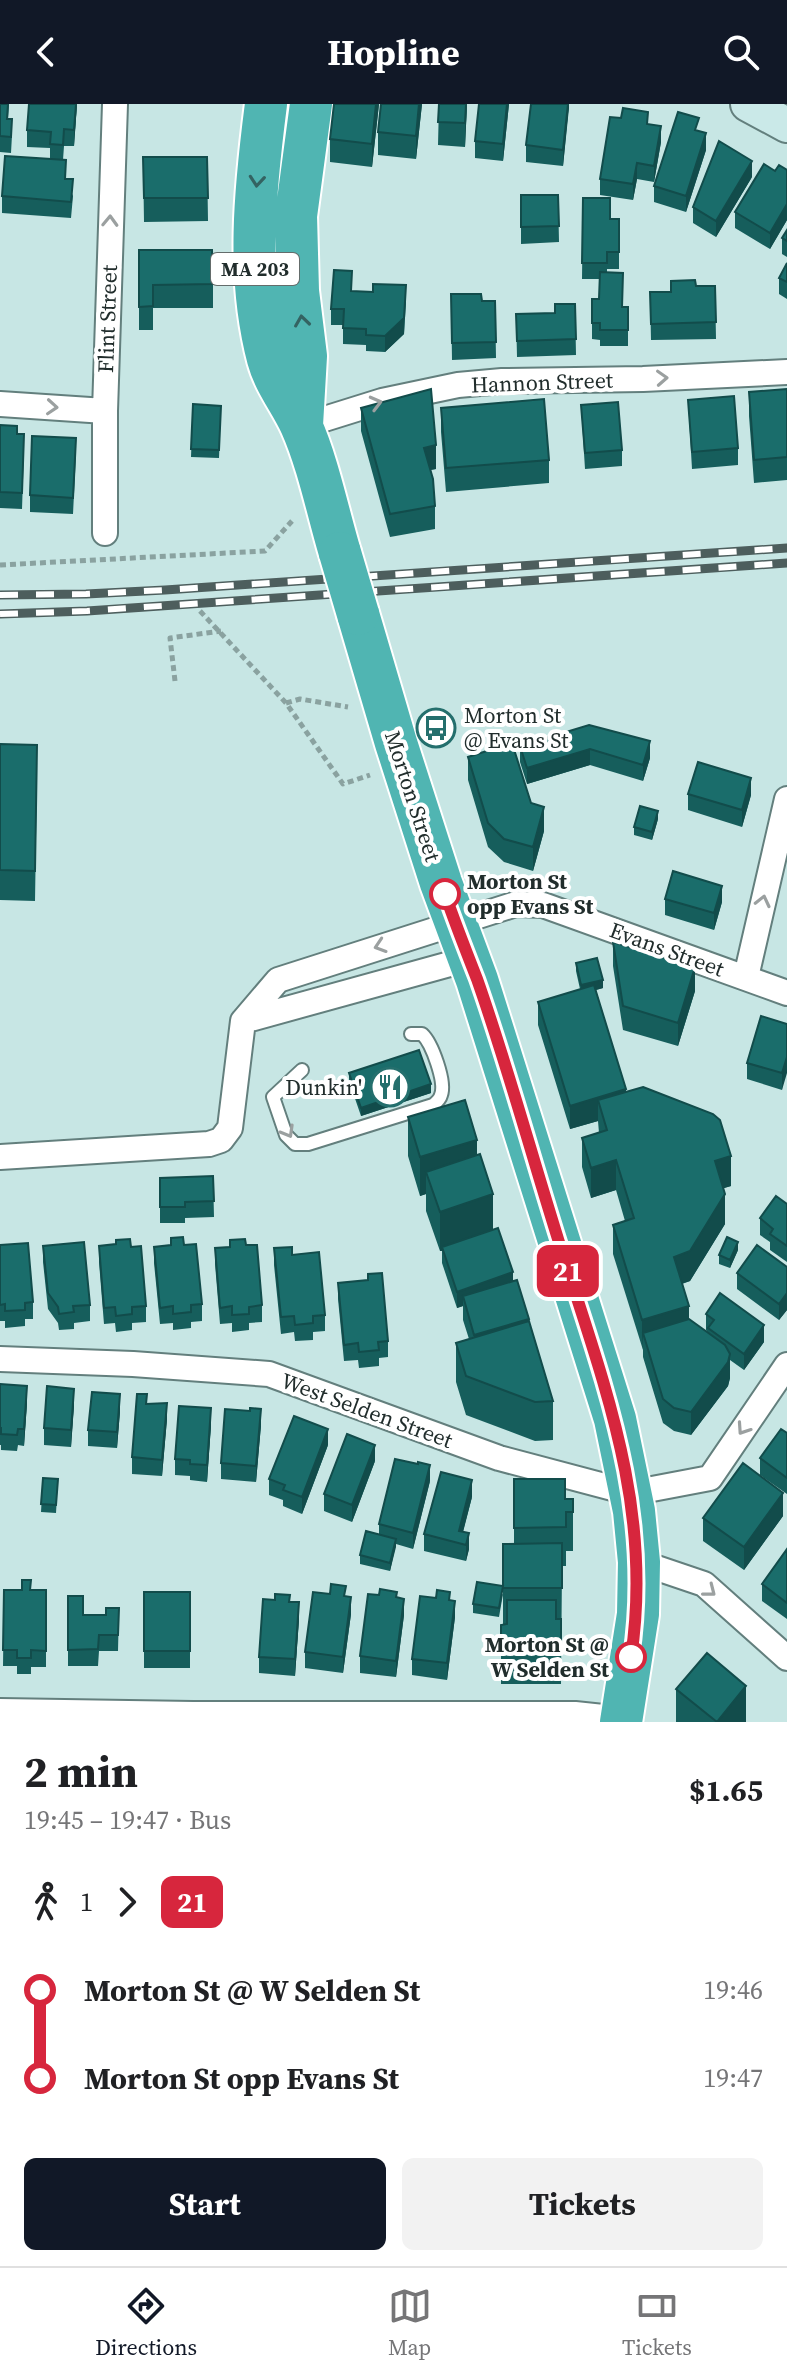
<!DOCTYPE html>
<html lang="en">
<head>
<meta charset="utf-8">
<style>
	body { margin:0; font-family:"Source Serif 4",serif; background:#f2f2f2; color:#202124; height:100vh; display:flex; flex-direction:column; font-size:30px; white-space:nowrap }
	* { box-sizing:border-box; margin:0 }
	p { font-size:26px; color:#757577 }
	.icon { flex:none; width:44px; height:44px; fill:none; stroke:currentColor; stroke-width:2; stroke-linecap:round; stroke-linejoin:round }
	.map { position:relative; height:1618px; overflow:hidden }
	.drawer { display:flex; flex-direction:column; background:#fff; flex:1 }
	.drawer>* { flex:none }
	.badge { padding:0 16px; border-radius:12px; font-size:28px; line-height:52px }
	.map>.badge { position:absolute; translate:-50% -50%; box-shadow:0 0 0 4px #fff }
	.legs { display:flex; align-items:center; gap:12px; height:88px; padding:0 24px; font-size:26px }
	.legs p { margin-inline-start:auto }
	.headline { display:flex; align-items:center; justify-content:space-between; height:136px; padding:0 24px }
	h1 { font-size:44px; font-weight:700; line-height:60px }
	.primary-button { display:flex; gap:16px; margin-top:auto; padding:16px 24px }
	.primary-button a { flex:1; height:92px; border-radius:12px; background:#111827; color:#fff; font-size:32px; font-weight:700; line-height:92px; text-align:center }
	.primary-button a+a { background:#f2f2f2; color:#202124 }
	ul { padding:0 24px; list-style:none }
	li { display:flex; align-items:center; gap:28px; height:88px; font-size:30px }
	li i { display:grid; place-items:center; width:12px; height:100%; margin:0 10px; background:currentColor }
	li i::after { content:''; width:20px; height:20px; margin:-10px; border:6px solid; border-radius:50%; background:#fff }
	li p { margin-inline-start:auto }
	li:first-child i { background:linear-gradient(#0000 50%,currentColor 0) }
	li:last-child i { background:linear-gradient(currentColor 50%,#0000 0) }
	header { display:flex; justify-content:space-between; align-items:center; height:104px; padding:0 24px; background:#111827; color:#fff; font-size:36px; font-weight:700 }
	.tabs { display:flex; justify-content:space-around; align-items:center; height:112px; border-top:2px solid #e0e0e0; background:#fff; font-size:22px; color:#757577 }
	.tabs a { display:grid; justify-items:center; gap:4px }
	.tabs .current { color:#111827 }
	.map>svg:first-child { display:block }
</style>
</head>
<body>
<header><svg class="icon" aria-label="back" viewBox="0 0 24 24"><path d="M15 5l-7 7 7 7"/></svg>Hopline<svg class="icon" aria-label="search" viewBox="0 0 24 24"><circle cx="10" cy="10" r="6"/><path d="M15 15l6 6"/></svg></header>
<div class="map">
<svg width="787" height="1618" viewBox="0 0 787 1618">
	<rect width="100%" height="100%" fill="#c7e6e4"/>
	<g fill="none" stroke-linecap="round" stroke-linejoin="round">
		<defs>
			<path id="lane" d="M302,966L273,993L286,1031L295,1040H308L433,1001C437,998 440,995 441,991C446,978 432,939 422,930H411"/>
			<path id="street" d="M0,300L105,307
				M302,322L382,297L458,281L502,277L643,275L787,268
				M105,429V307L115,0
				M746,873L787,695
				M243,917L468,855
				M0,1053L209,1040L221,1036L230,1024L243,917L278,876L516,800L543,801L787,889
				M0,1255L133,1260L269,1270L499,1354L631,1389L710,1374L787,1261
				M639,1458L704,1480L787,1554
				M0,1607L193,1610H575L622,1615"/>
			<path id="secondary" d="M748,0L787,21"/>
			<path id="highway" d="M266,0C255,85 246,171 268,255C274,278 291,299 301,321C318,359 328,409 340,449
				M302,321L306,252L298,187L296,112L311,0
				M358,510L396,639L441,779L477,876L615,1315L634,1407L639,1458L638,1510L621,1618"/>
		</defs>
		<use href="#lane" stroke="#637f7d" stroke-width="16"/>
		<use href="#street" stroke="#637f7d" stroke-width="28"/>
		<use href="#secondary" stroke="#637f7d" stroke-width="38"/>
		<use href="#highway" stroke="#fff" stroke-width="46"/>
		<path stroke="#8aa2a0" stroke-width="5" stroke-dasharray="6 4" stroke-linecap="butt" d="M0,461L265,447L292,417
			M200,507L286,599L343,680L370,671
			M175,577L170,534L221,527
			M286,599L300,595L348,603"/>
		<use href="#lane" stroke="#fff" stroke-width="12"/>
		<use href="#street" stroke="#fff" stroke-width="24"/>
		<use href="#secondary" stroke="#cae9e8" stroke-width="34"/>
		<use href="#highway" stroke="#50b5b2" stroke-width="42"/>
		<defs>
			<path id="rail" d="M0,491L86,490L165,486L787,444
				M0,510L87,507L787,459"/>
		</defs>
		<use href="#rail" stroke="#4d5e5d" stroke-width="9"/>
		<use href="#rail" stroke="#fff" stroke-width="6" stroke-dasharray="18" stroke-linecap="butt"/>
		<defs>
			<path id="highway-bridge" d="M340,449L358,510"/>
		</defs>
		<use href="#highway-bridge" stroke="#fff" stroke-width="46" stroke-linecap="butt"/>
		<use href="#highway-bridge" stroke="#50b5b2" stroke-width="42"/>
	</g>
	<path fill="#165e5c" d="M0,0H9L8,15L12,31L11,49L0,48Z
		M77,0L74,42H64L63,56L66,75L73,92L71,114L2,109V92L50,55V44L27,43V26Z
		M379,0L372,63L330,58V35Z
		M422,0L416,55L378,51V28Z
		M439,0H467L465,43L438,41Z
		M479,0H509L503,57L475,54V37Z
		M569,0L563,62L526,58V41Z
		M648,20L661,38L654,78L637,75L633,96L600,91V75Z
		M699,27L706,46L686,108L654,98V82Z
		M143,53H207L208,117L144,118Z
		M787,66V116L770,145L735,124V108L775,67Z
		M752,73L716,133L693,119V103Z
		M521,91H558L559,138L521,140Z
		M583,94L610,115H619V165H607V168L622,203H628V242H600V236L592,235V195H599V175H582Z
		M787,126V153L782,150V134Z
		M139,146L213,180V204H153V226H139Z
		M787,159V195L779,190V174Z
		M696,182H715L716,235L651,236L650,188H671Z
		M352,187L406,198L404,230L385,248L366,247V241L343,240V221H331V205Z
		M451,190L482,197H495L496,254L452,256Z
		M575,200L576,251L517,253L516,210L555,209Z
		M787,285V376L754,379L749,312V288Z
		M688,296L738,344V361L692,365Z
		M193,300L221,302L219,354L191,353Z
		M581,301L622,346V362L585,365Z
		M361,304L436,365L430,366L435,402V425L390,433L361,327Z
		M441,304L549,356V379L446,388L441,328Z
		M0,321L24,346L22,405L0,404Z
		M76,350L73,410L30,408V391Z
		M650,637V654L643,677L590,661L527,680L520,658V642Z
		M0,640L37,671L35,797L0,796Z
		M468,653L531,699L544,727L533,767L504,758L488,743L468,676Z
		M688,690L751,691L742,723L688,706Z
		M658,715L652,736L634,731V723Z
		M665,795L722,798L714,826L665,811Z
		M613,838L695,887L678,942L623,926L613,862Z
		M576,859L603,884L596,886L626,988L731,1082L723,1084L725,1120L690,1177L682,1180L689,1215L708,1229L706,1226V1210L764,1238L744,1266L730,1256V1274L728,1282L691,1331L674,1327L663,1319L643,1253V1246L613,1150V1121L625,1117L616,1086L591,1094L582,1063V1034L599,1029L598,1017L570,1025L538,921V898L580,885L576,867Z
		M787,920L782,986L747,975V959Z
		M349,969L431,989L361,1012L349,977Z
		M408,1013L477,1050L493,1126L529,1218L553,1297V1336L535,1337L466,1311L456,1278V1239L469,1235L463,1216V1202L457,1204L442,1159V1147H440L426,1107V1090L420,1092L408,1052Z
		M213,1072L214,1113L185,1114V1119H160V1074Z
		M787,1100V1158L770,1146V1138L760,1131V1114Z
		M0,1141L33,1198V1215H25V1222L5,1224V1217H0Z
		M184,1141L202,1200V1217L191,1218V1224L173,1226V1219L160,1220L154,1159V1143Z
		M246,1141L262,1201V1218L249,1219V1226L232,1228V1219L220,1220L215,1160V1144Z
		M43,1142L90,1201V1217L74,1219V1225L59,1226L58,1219L48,1205L43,1158Z
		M99,1142L131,1143L146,1202V1218L132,1219V1226L116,1228L115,1219L104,1220L99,1158Z
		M274,1144L292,1151L325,1211V1227L313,1228V1236L295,1237L294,1228L281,1230L274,1161Z
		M738,1146L730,1164L719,1160V1151Z
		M787,1163V1206L779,1216L737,1185V1169Z
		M338,1179L388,1237V1253L379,1254V1262L359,1264L358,1256L344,1257L338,1195Z
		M0,1280L27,1299L24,1342L18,1341L17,1347L1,1346V1341H0Z
		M147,1300L167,1315L162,1372L132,1370V1353Z
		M74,1301L71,1343L44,1341V1324Z
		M120,1307L117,1344L88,1342V1326Z
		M211,1321L207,1378L190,1376V1372L175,1371V1355Z
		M261,1321L256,1378L221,1375V1359Z
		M787,1329V1390L760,1371V1354Z
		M328,1341L302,1410L283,1402V1396L269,1391V1375Z
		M375,1357L352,1418L324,1407V1390Z
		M43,1374L58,1375L56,1409L41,1408Z
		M514,1375L565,1395H573V1447H566V1462H562L561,1580H501V1521H503V1440L514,1439Z
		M430,1377L413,1445L396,1440L390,1467L360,1460V1451L379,1431V1420Z
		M472,1393L463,1427L469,1445L466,1457L424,1447V1430Z
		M783,1412L744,1466L703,1437V1414Z
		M787,1445V1515L762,1497V1480Z
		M4,1486H46V1563H31V1570H17V1562H3Z
		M144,1488H190V1564H144Z
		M503,1490L499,1513L473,1509V1500Z
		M68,1492L83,1511H106L119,1504L118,1547H99L98,1562H68Z
		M346,1492L351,1510L343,1569L305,1564V1548Z
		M397,1494L404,1511L396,1573L360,1569V1552Z
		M275,1496L290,1498L299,1515L295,1572L259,1569V1553Z
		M450,1496L455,1513L447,1576L412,1571V1555Z
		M676,1585L746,1618H676Z"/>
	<path fill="#124c4b" d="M76,0H77L74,42V26Z
		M376,0H379L372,63V40Z
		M419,0H422L416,55V32Z
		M466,0H467L465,43V19Z
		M507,0H509L503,57V40Z
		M568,0H569V4L563,62V46Z
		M661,22V38L654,78V62Z
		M706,29V46L686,108V92Z
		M752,57V73L716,133V117Z
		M637,59V75L633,96V80Z
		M787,100V116L770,145V129Z
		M406,181L404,230L385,248V232Z
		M436,341V365L424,367V344Z
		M650,637V654L643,677V661Z
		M590,645V661L527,680V664Z
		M751,674V691L742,723V706Z
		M544,703V727L533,767V743Z
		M658,707V715L652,736V728Z
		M722,782V798L714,826V809Z
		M695,863V887L678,942V919Z
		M603,876V884L581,890V881Z
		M787,953V969L782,986V969Z
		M431,980V989L361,1012V1004Z
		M626,985V1008L598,996V1017L570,1025V1002Z
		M477,1036V1075L426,1068V1090L420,1092V1053Z
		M731,1052V1082L715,1087V1057Z
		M616,1056V1086L591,1094V1064Z
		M493,1090V1130L442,1143V1147H440V1108Z
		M725,1090V1120L690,1177L674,1182V1153Z
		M738,1138V1146L730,1164V1156Z
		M513,1168V1185L463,1192V1202L457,1204V1188Z
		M787,1189V1206L779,1216V1200Z
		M689,1202V1232L643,1229L642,1246V1216Z
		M529,1215V1238L474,1255V1231Z
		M764,1221V1238L744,1266V1250Z
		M730,1250V1274L728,1282L691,1331V1308Z
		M27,1282V1299L24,1342V1325Z
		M74,1285V1301L71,1343V1326Z
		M120,1290V1307L117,1344V1328Z
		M167,1299V1315L162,1372V1356Z
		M211,1304V1321L207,1378V1361Z
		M261,1305V1321L256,1378V1362Z
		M328,1325V1341L302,1410V1393Z
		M375,1341V1357L352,1418V1401Z
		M430,1361V1377L413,1445V1429Z
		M472,1376V1393L460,1440L459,1427Z
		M783,1389V1412L744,1466V1443Z
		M469,1429V1445L466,1457V1441Z
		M396,1435V1443L390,1467V1459Z
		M351,1493V1510L343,1569V1553Z
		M404,1495V1511L396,1573V1557Z
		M455,1497V1513L447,1576V1559Z
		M299,1498V1515L295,1572V1555Z
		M746,1582V1618H717Z"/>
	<path fill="#1a6d6b" stroke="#124c4b" stroke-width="2" d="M0,0H8L7,15H12L11,33L0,32Z
		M29,0H76L74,26L64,25L63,41L50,40L51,28L27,26Z
		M334,0H376L372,40L330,35Z
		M381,0H419L416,32L378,28Z
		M439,0H466L465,19L438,18Z
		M479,0H507L503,40L475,37Z
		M531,0H568L563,46L526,41Z
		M623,4L648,8L647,20L661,22L654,62L637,59L633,80L600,75L610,13L621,14Z
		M678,8L699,14L695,26L706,29L686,92L654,82Z
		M719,37L752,57L716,117L693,103Z
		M5,52L66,56L65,75H73L71,98L2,92Z
		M143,53H207L208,94H144Z
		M764,60L775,67L779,61L787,66V100L770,129L735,108Z
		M521,91H558L559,122L521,123Z
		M583,94H610V115H619V148H607V159H582Z
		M787,126V137L782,134Z
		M139,146H212L213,180L153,181V202L139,203Z
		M787,159V178L779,174Z
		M334,166L352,167L351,187L373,188V180L406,181L404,214L385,232L366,231V225L343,224L344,205H331Z
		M600,168L623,169L622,203H628V226H600V219H592V195H599Z
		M695,176L696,182H715L716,218L651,220L650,188H671V177Z
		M451,190H481L482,197H495L496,238L452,239Z
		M555,200H575L576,235L517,237L516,210L555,209Z
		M431,285L436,341L424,344L433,375L435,402L390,410L361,304Z
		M787,285V353L754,356L749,288Z
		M734,292L738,344L692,348L688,296Z
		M544,295L549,356L446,364L441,304Z
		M618,298L622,346L585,349L581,301Z
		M193,300L221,302L219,346L191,345Z
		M0,321L17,322V330H24L22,389L0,388Z
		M32,332L76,334L73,394L30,391Z
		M589,621L650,637L643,661L590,645L527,664L520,642Z
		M512,639L531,699L544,703L533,743L504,735L488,719L468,653Z
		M0,640L37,641L35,767L0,766Z
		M698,658L751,674L742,706L688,690Z
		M640,702L658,707L652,728L634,723Z
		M673,767L722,782L714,809L665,795Z
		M613,838L695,863L678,919L623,902Z
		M597,854L603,876L581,881L576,859Z
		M594,881L626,985L570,1002L538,898Z
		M761,912L787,920V953L782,969L747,959Z
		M419,946L431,980L361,1004L349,969Z
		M643,983L713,1010L720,1016L731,1052L715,1057L725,1090L690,1147L674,1153L689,1202L642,1216L613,1121L634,1114L616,1056L591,1064L582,1034L607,1026L598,996Z
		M465,996L477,1036L420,1053L408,1013Z
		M480,1050L493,1090L440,1108L426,1068Z
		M213,1072L214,1097L185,1098V1103H160V1074Z
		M776,1092L787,1100V1142L770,1130L773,1125L760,1114Z
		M498,1124L513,1168L457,1188L442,1143Z
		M183,1133L184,1141L196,1140L202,1200L191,1201V1208L173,1210V1202L160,1204L154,1143L171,1141V1134Z
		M727,1133L738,1138L730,1156L719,1151Z
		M130,1135L131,1143L141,1142L146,1202L132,1203V1210L116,1212L115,1203L104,1204L99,1142L116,1140V1136Z
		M245,1135L246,1141H257L262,1201L249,1203V1210L232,1211V1202L220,1204L215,1144L230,1143V1136Z
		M84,1138L90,1201L73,1202L74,1208L59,1210L58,1203L48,1189L43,1142Z
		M28,1139L33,1198L25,1199V1206L5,1207V1200L0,1201V1141Z
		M757,1141L787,1163V1189L779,1200L737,1169Z
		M292,1143V1151L319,1148L325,1211L313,1212V1219L295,1221L294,1212L281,1213L274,1144Z
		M382,1169L388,1237L378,1238L379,1246L359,1248L358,1239L344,1241L338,1179L368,1176V1170Z
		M517,1176L529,1215L474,1231L463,1192Z
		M720,1189L764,1221L744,1250L708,1224L714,1216L706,1210Z
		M689,1215L725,1241L730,1250L728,1258L691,1308L674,1304L663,1295L643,1229Z
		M529,1217L553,1297L535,1298L466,1272L456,1239Z
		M0,1280L27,1282L24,1325H18L17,1331L1,1330V1324H0Z
		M47,1282L74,1285L71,1326L44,1324Z
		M92,1288L120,1290L117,1328L88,1326Z
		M137,1290H147L146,1300L167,1299L162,1356L132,1353Z
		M179,1302L211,1304L207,1361L190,1360V1356L175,1355Z
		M250,1304L261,1305L256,1362L221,1359L225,1305L250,1307Z
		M294,1312L328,1325L302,1393L283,1386L285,1381L269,1375Z
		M781,1325L787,1329V1374L760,1354Z
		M347,1330L375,1341L352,1401L324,1390Z
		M395,1355L418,1360V1358L430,1361L413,1429L379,1420Z
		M743,1359L783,1389L744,1443L703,1414Z
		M441,1368L472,1376L459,1427L469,1429L466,1441L424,1430Z
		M43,1374L58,1375L56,1401L41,1400Z
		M514,1375H565V1395H573V1408H566V1423L514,1424Z
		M366,1427L396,1435L390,1459L360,1451Z
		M562,1439V1484H503V1440Z
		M787,1445V1499L762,1480Z
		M22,1476H31L30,1486H46V1547L31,1546V1554H17V1546H3L4,1486H22Z
		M477,1478L503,1482L499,1504L473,1500Z
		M331,1480L346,1482L344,1492L351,1493L343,1553L305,1548L313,1488L330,1490Z
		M380,1485L397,1488L396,1493L404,1495L396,1557L360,1552L368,1490L379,1491Z
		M437,1486L450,1488L449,1496L455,1497L447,1559L412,1555L420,1492L436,1494Z
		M144,1488H190V1547H144Z
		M275,1490L290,1491L289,1498H299L295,1555L259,1553L263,1495L275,1496Z
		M68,1492H83V1511H106V1504H119L118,1531H99L98,1545L68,1546Z
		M507,1496H556V1515H561V1541H501V1521L507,1520Z
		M707,1549L746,1582L717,1618L676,1585Z"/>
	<defs><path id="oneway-chevron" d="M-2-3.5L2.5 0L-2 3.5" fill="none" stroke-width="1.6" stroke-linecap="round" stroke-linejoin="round" transform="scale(2)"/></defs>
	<g stroke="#346362">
		<use href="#oneway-chevron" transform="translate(257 77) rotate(95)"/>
		<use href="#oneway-chevron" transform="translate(302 217) rotate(-98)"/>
	</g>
	<g stroke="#9ba0a0">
		<use href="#oneway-chevron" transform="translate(110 117) rotate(-88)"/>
		<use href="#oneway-chevron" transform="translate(662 274) rotate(-3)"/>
		<use href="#oneway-chevron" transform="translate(376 299) rotate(-15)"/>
		<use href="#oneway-chevron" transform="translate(52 303) rotate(4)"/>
		<use href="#oneway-chevron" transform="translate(763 797) rotate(-77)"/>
		<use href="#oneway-chevron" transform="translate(380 842) rotate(162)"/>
		<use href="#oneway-chevron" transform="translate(288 1028) rotate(60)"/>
		<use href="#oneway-chevron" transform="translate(743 1325) rotate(124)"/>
		<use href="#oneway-chevron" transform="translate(710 1487) rotate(38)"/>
	</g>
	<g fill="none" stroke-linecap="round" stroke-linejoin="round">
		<defs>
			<path id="line-1" d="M445,790C455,819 466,847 477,875C507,960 531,1049 558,1135C602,1275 654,1403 631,1553"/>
		</defs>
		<use href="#line-1" stroke="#fff" stroke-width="18"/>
		<use href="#line-1" stroke="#d7263d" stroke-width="12"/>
	</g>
	<defs>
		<symbol id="bus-ring" viewBox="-11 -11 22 22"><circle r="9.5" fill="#fff" stroke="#246f6d" stroke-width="1.5"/><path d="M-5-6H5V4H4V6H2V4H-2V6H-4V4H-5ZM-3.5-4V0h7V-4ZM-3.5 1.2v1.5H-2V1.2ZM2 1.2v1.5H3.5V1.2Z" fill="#246f6d"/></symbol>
		<symbol id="restaurant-ring" viewBox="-11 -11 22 22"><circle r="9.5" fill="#fff" stroke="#246f6d" stroke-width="1.5"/><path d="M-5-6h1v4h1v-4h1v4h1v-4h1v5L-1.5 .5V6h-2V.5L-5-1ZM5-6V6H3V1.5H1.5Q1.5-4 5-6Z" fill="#246f6d"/></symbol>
	</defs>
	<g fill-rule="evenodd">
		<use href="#bus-ring" x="414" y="602" width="44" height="44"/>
		<use href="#restaurant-ring" x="368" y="961" width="44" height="44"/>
	</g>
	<g fill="#fff" stroke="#d7263d" stroke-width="4">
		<circle cx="445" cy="790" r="14"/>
		<circle cx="631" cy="1553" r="14"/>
	</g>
	<g text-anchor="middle" stroke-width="8" stroke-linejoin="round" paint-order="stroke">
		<rect fill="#fff" stroke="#646c6b" stroke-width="2" x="211" y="149" width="88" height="32" rx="6"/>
		<g font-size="20" font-weight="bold" fill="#212d2c">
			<text x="255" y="172">MA 203</text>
		</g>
		<g font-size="22" fill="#212d2c" stroke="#fff">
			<text transform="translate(107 215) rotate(-88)" y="8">Flint Street</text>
			<text transform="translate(542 278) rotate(-2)" y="8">Hannon Street</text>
			<text transform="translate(413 692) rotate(72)" y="8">Morton Street</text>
			<text transform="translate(667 845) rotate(20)" y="8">Evans Street</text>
			<text transform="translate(367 1306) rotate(20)" y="8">West Selden Street</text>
		</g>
		<g font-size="22" fill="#212d2c" stroke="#fff" text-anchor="start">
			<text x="464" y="619">Morton St<tspan x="464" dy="25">@ Evans St</tspan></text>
			<text x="362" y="991" text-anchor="end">Dunkin'</text>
		</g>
		<g font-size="22" font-weight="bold" fill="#212d2c" stroke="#fff" text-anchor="start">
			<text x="467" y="785">Morton St<tspan x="467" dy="25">opp Evans St</tspan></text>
			<text x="609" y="1548" text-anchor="end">Morton St @<tspan x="609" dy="25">W Selden St</tspan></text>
		</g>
	</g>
</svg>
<b class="badge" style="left:568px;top:1167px;background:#d7263d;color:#fff">21</b>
</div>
<section class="drawer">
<div class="headline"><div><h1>2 min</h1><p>19:45 – 19:47 · Bus</p></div><b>$1.65</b></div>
<div class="legs"><svg class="icon" aria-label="walk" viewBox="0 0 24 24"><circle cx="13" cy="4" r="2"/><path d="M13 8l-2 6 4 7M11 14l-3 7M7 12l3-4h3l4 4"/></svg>1<svg class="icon" aria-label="forward" viewBox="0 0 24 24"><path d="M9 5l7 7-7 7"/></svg><b class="badge" style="background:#d7263d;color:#fff">21</b></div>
<ul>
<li><i style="color:#d7263d"></i><b>Morton St @ W Selden St</b><p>19:46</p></li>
<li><i style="color:#d7263d"></i><b>Morton St opp Evans St</b><p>19:47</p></li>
</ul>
<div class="primary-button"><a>Start</a><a>Tickets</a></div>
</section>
<nav class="tabs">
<a class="current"><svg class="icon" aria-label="directions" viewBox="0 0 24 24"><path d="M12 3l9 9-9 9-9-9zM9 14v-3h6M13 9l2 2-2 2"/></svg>Directions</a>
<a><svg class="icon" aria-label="map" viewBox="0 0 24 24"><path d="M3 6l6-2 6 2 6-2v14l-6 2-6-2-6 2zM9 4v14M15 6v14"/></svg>Map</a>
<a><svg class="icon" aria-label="tickets" viewBox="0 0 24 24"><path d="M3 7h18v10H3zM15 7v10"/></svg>Tickets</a>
</nav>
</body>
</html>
